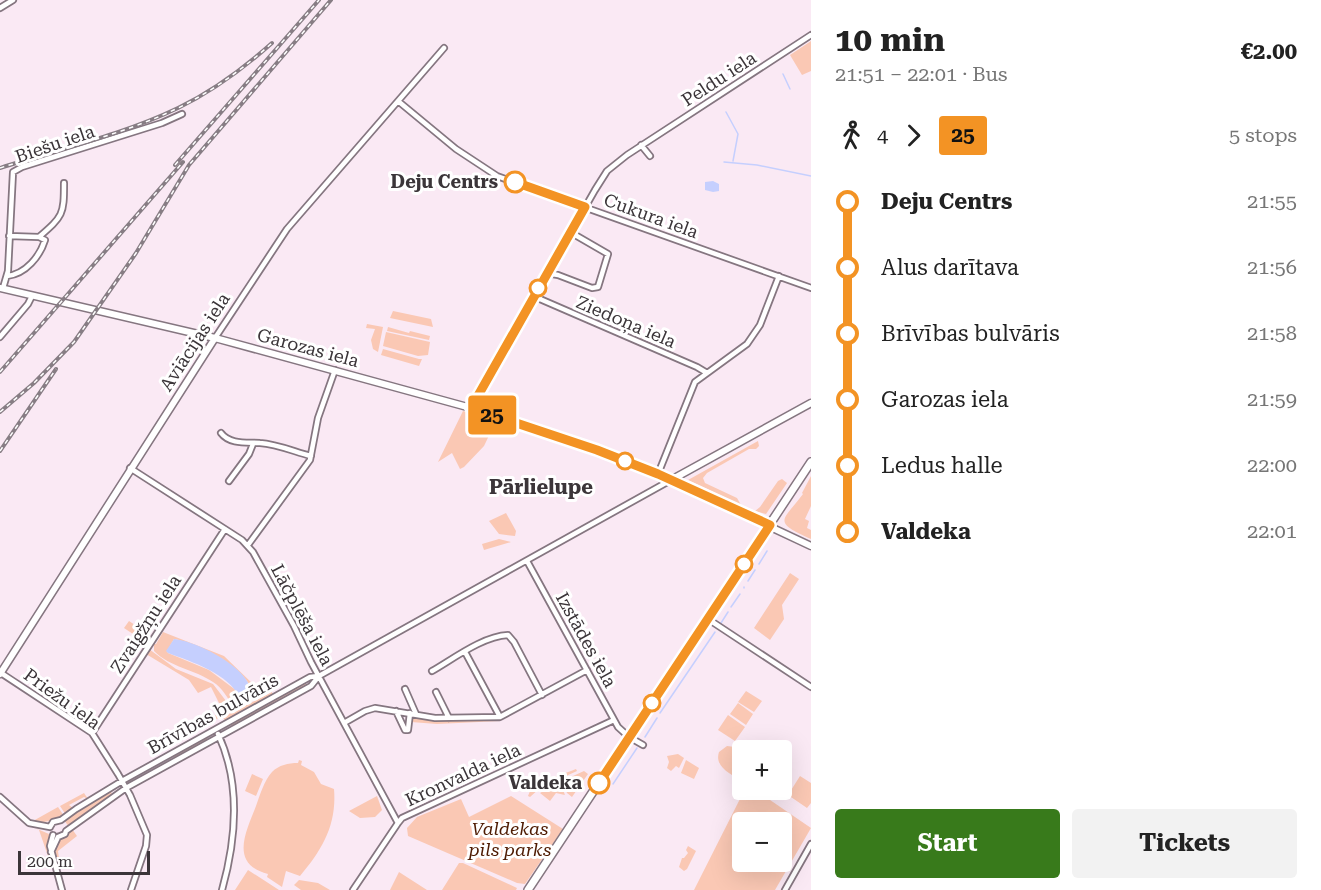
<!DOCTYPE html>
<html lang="en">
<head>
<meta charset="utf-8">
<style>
	body { margin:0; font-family:"Roboto Serif",serif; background:#f2f2f2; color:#222; height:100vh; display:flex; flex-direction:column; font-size:22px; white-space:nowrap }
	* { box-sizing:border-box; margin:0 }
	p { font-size:20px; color:#767676 }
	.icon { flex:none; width:33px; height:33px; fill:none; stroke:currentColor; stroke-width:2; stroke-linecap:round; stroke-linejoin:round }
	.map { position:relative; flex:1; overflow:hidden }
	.sheet { display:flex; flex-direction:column; background:#fff; width:510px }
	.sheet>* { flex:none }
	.badge { padding:0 12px; border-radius:4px; font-size:21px; line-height:39px }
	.tools { position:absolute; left:732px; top:740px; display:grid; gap:12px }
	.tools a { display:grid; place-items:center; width:60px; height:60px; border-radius:6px; background:#fff; box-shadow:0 6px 24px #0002; font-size:30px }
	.scale { position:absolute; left:18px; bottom:15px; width:132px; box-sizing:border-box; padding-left:6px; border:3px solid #3b3539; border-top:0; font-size:16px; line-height:21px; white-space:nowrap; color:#3b3539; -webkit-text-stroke:4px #fff; paint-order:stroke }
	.map>.badge { position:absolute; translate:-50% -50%; box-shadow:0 0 0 3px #fff }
	.legs { display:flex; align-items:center; gap:9px; height:66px; padding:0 24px; font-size:20px }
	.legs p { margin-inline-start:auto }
	.headline { display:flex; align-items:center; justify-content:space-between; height:102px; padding:0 24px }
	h1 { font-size:33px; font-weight:700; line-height:45px }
	.cta { display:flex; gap:12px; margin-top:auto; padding:12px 24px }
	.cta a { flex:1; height:69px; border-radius:6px; background:#387a1b; color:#fff; font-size:24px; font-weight:700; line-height:69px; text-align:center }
	.cta a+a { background:#f2f2f2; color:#222 }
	ul { padding:0 24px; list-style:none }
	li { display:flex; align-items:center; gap:21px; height:66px; font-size:22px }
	li i { display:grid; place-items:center; width:9px; height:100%; margin:0 8px; background:currentColor }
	li i::after { content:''; width:15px; height:15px; margin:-8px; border:4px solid; border-radius:50%; background:#fff }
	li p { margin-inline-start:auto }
	li:first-child i { background:linear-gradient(#0000 50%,currentColor 0) }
	li:last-child i { background:linear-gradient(currentColor 50%,#0000 0) }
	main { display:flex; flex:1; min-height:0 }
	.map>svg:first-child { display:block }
</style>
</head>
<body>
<main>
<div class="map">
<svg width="811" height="890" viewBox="0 0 811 890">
	<rect width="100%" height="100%" fill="#fae9f4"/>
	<path fill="#fac8b4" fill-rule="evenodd" d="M811,41V71L802,75L790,55Z
		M393,311L431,319L433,327L390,318Z
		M367,324L383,327L378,352L373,349L371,340L375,329L366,328Z
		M388,327L409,333L410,331L430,336L429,340L387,331Z
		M386,332L430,342L428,355L418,356L383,346Z
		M383,349L419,359H422L419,366L381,355Z
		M463,411L496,421L484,446L464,467L460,469L452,453L438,462Z
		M758,441L759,446L756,449H749L707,473L703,478L705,483L737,498L741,505L688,480Z
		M811,476V506L805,519L809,521L807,528L811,530V539C771,521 783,521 803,494L802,493Z
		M782,479L787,483L766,514L755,511L760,507L778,481Z
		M506,513L516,531L515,536L499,534L489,521Z
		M499,539L511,542L484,550L482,544Z
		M790,573L799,579L782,605L784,619L770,640L754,628Z
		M129,621L144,631L139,638L124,628Z
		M163,632L224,656L257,688L260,695L234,707C228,699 222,687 213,682C194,669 171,668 154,651V644H156ZM174,639C182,640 189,644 197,647C219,656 238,666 251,687L237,691L209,670L168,653L167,651Z
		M149,649L176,669L213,684L233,710L213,721L211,718L223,711L211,687L198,693L189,680L146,654Z
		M309,680L306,683V686L232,727L231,725L227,726Z
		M746,691L762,701L754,712L738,702Z
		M272,692L273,695L226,723L223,717Z
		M738,703L753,714L746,725L730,714Z
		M728,715L745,727L735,741L718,730Z
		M413,716L499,719L500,721L437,724L411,722Z
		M207,737V741L175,758L173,755Z
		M727,746L735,747L742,752V781C731,774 714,767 719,752Z
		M678,754L684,758L679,768L676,766L671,771L667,768L669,762L667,756Z
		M299,760L302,761L301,765L314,772L321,784L334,789C337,825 322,850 300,876L286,871L282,887L267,877L268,874C229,864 246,832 256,806C260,795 264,781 272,772C279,765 288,763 298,763Z
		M686,760L699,768L694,779L681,773Z
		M576,769L577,771L540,788L530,797L528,796C529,794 531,788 532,787C536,782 567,773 576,769Z
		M584,771L588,774L572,797L567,793L562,781Z
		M252,774L263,779L256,796L245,791Z
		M800,776L811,783V803L807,808L788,795Z
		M560,782L565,795L556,793L550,801L540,793Z
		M115,788L111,793L113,795L69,827L64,820Z
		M745,789H754L811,828L775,890H694ZM742,822H782V861H742Z
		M84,793L88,799L84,797L69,805L73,808L66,815L60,806Z
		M377,796L382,810L375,817L360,818L349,811Z
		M511,796L563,829L525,884L517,883L408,836L407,828L417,817L461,799L469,817Z
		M58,807L64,816C53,820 44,824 33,821Z
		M28,825L49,834V859L39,830Z
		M72,829L77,836L58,851L60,866L58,867C53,842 54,845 72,829Z
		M688,846L696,851L687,869L684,871L679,867L682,858H684L688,853L686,850Z
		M459,863H463L517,888L516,890H442Z
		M248,870L279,890H235Z
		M399,872L427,890H390Z
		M299,880L318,883L330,890H301L294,885Z"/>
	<path fill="#c5cffe" d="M713,181L719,184V191L713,192L705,190V182Z
		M174,639C196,641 248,667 251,691L240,698C228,673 192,662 168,653L166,651Z"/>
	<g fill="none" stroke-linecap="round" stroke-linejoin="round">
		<path stroke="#c5cffe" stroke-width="1.5" d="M783,74L790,89
			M726,112L738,134L733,161
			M724,162L757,165L811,176
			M759,564L767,551
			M748,581L755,570
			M744,588V587
			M731,607L740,594
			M721,623L728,612
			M660,713L715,632
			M645,737L657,718
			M613,784L637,748"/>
		<defs>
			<path id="street" d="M0,8L13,0
				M398,101L456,149L497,176L811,288
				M641,145L650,156
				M9,236L39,237C63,216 64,215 64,183
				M546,273L558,275L592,288L598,287L608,254L570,232
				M7,276C26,274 40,256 45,240L39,237
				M3,288L8,271L13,172L22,167L162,123L182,114
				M533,296L697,367L707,373
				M0,337L28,304L32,296
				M215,338L287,229L444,48
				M471,408L595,190L607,171L627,155L811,35
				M221,433C230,445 248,442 260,443C277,444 295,452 311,456
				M130,468L242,540L253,552L294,626L311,662L398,823
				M658,474L695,382L747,344L760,325L779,276
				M229,481L249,454L253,444
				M248,545L310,460L318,418L335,370
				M527,561L618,727L629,737L643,745
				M708,619L811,687
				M465,652L500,717
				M432,671C453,659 483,636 508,635L514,642L542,695
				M1,673L92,733L118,774L130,795L147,835L146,846L131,890
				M405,689L416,714
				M436,692L449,718
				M396,711L405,730H408L410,713
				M344,723L365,711L375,708L435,718L500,717L587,670
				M92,733L225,529
				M218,734C241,783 236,840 222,890
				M0,797L29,823L50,827
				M50,827L53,822L61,820L76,809L122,781L310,677L319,676
				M53,835L50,846L62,890
				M58,837L65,834L66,831L126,788L311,686L319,676L671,480
				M51,852L58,837
				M353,890L398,823L402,818L614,720
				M785,890L811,844"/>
			<path id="secondary" d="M0,288L215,338L471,408L571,440L658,474L811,546
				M671,480L811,403
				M0,674L215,338"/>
			<path id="primary" d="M528,890L811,462"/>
		</defs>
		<use href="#street" stroke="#857680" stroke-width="8"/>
		<use href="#secondary" stroke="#857680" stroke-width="9"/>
		<use href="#primary" stroke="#857680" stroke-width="10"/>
		<use href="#street" stroke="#fff" stroke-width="4.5"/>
		<use href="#secondary" stroke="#fff" stroke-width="6"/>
		<use href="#primary" stroke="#fff" stroke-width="7"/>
		<defs>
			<path id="rail" d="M175,165L319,0
				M0,168C59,149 122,135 178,108C213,91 244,68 272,43
				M0,372L183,162
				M0,412L34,383L74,342L136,253L189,165L331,0
				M0,451L56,369"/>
		</defs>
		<use href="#rail" stroke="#877d84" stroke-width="4"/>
		<use href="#rail" stroke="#fff" stroke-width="1.5" stroke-dasharray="4.5" stroke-linecap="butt"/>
	</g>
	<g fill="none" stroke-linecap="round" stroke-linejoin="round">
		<defs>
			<path id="line-1" d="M515,182L585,207L471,408L597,450L658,474L770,525L599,783"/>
		</defs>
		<use href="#line-1" stroke="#fff" stroke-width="14"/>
		<use href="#line-1" stroke="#f39324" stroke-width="9"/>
	</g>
	<g fill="#fff" stroke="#f39324" stroke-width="3">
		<circle cx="515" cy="182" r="10"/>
		<circle cx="538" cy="288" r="8"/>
		<circle cx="625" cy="461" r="8"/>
		<circle cx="744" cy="564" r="8"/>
		<circle cx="652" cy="703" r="8"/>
		<circle cx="599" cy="783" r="10"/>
	</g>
	<g text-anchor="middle" stroke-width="6" stroke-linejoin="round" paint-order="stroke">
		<g font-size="18" fill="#3b3539" stroke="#fff">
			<text transform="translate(719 79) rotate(-33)" y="6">Peldu iela</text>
			<text transform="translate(55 144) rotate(-19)" y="6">Biešu iela</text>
			<text transform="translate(651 216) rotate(20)" y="6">Cukura iela</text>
			<text transform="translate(626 322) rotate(23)" y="6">Ziedoņa iela</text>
			<text transform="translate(195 342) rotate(-57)" y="6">Aviācijas iela</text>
			<text transform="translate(308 348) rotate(15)" y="6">Garozas iela</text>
			<text transform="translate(302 615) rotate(62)" y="6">Lāčplēša iela</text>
			<text transform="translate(146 624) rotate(-57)" y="6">Zvaigžņu iela</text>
			<text transform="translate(586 640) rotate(61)" y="6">Izstādes iela</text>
			<text transform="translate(62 699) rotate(36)" y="6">Priežu iela</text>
			<text transform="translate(213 714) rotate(-29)" y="6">Brīvības bulvāris</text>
			<text transform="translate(463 775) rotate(-25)" y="6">Kronvalda iela</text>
		</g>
		<g font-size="18" font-weight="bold" fill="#3b3539" stroke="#fff" text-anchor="end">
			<text x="498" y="188">Deju Centrs</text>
			<text x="582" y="789">Valdeka</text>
		</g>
		<g font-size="18" font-style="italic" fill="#4e1b02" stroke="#fff">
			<text x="510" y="835">Valdekas<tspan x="510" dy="21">pils parks</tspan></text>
		</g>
		<g font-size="20" font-weight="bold" fill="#3b3539" stroke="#fff">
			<text x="541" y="494">Pārlielupe</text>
		</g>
	</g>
</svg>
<div class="tools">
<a>+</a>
<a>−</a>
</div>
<div class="scale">200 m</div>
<b class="badge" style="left:492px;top:415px;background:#f39324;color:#111">25</b>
</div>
<section class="sheet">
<div class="headline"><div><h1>10 min</h1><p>21:51 – 22:01 · Bus</p></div><b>€2.00</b></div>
<div class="legs"><svg class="icon" aria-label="walk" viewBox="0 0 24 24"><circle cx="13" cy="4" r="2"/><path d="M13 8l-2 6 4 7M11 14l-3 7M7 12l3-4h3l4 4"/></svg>4<svg class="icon" aria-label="forward" viewBox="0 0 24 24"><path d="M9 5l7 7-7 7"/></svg><b class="badge" style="background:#f39324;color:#111">25</b><p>5 stops</p></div>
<ul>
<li><i style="color:#f39324"></i><b>Deju Centrs</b><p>21:55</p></li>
<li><i style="color:#f39324"></i><span>Alus darītava</span><p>21:56</p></li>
<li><i style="color:#f39324"></i><span>Brīvības bulvāris</span><p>21:58</p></li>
<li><i style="color:#f39324"></i><span>Garozas iela</span><p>21:59</p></li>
<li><i style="color:#f39324"></i><span>Ledus halle</span><p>22:00</p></li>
<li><i style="color:#f39324"></i><b>Valdeka</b><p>22:01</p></li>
</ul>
<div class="cta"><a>Start</a><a>Tickets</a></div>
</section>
</main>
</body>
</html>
